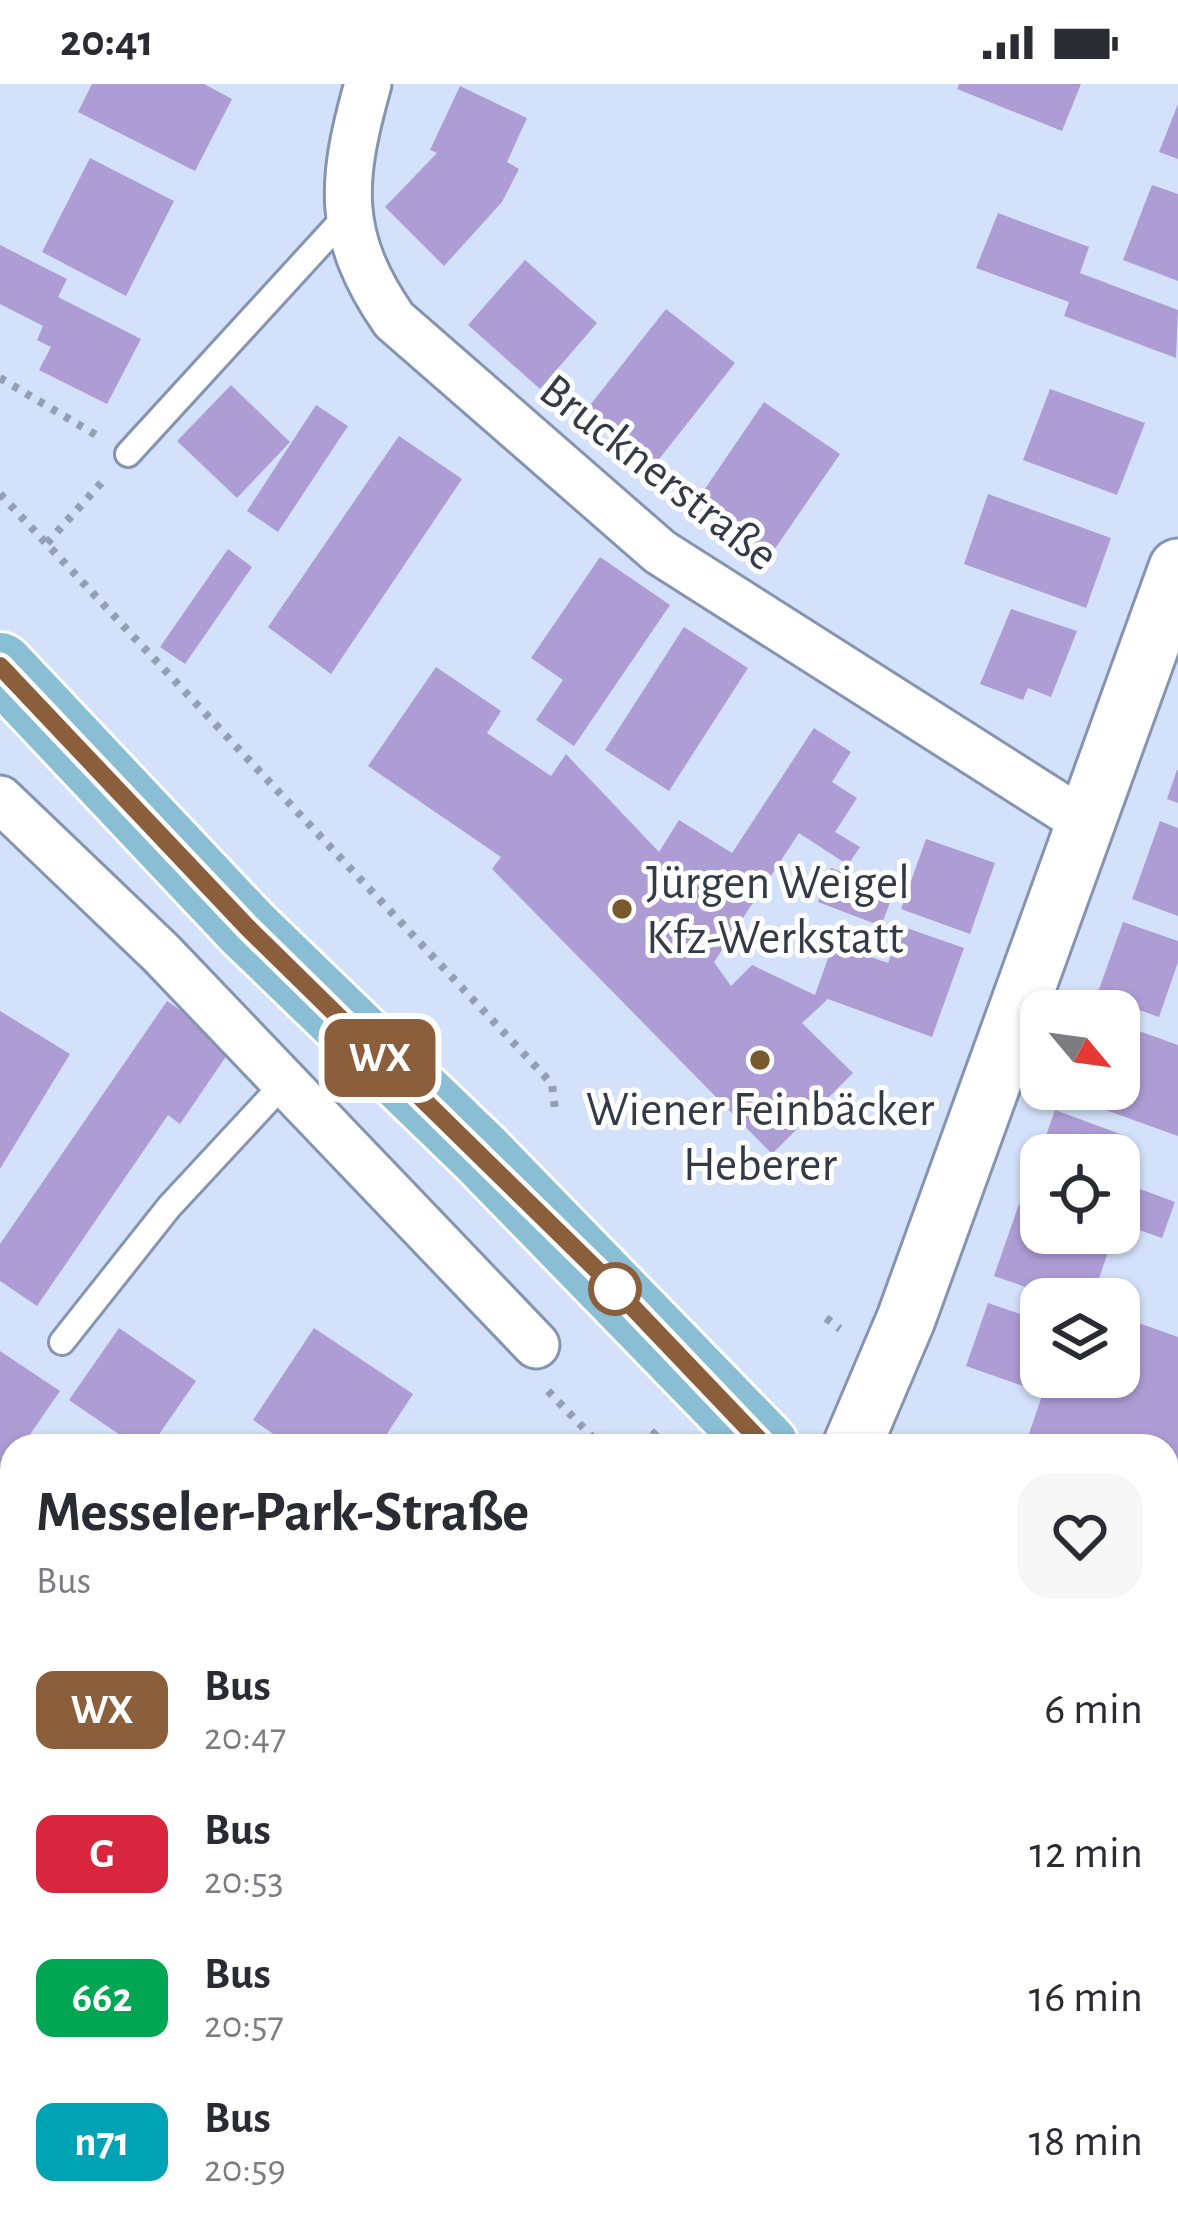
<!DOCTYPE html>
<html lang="en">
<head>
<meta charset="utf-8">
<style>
	body { margin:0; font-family:"Alegreya Sans",sans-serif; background:#f7f7f7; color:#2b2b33; height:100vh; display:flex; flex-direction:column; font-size:45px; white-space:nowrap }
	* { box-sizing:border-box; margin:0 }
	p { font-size:39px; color:#7c7c81 }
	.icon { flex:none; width:66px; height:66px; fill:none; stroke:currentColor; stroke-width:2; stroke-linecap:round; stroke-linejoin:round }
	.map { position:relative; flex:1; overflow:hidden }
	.panel { position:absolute; left:0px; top:1350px; width:1179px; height:807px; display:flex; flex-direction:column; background:#fff; border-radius:36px 36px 0 0; box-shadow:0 3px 9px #0004 }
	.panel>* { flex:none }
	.badge { padding:0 24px; border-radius:18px; font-size:42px; line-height:78px }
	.needle { width:78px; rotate:119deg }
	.buttons { position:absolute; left:1020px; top:906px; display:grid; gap:24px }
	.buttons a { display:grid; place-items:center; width:120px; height:120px; border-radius:24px; background:#fff; box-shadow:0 3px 9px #0004; font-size:60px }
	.map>.badge { position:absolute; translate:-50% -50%; box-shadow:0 0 0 6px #fff }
	.round { display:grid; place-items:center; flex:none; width:126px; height:126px; border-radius:36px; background:#f7f7f7 }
	.head { display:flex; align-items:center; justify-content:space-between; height:204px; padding:0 36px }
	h1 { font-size:57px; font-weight:700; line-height:90px }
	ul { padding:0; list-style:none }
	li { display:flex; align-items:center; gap:36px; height:144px; padding:0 36px }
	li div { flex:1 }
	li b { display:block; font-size:45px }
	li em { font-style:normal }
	li .badge { min-width:132px; font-weight:700; text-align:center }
	.status { display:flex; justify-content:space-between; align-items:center; height:84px; padding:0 60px; background:#fff; direction:ltr }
	.status svg { height:33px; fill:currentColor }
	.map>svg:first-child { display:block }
</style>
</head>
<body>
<div class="status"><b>20:41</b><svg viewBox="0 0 49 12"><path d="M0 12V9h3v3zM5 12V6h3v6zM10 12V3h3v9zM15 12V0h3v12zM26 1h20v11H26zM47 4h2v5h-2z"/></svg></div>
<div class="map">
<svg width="1178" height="2156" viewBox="0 0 1178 2156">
	<rect width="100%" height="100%" fill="#d3e1fa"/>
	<path fill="#c4d4f2" d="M0,1483L12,1490V2145H1167V1971L1178,1983V2156H0Z"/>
	<path fill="#ae9dd5" d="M92,0H204L232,15L195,87L78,28Z
		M959,0H1081L1062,47L957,5Z
		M460,2L527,34L507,78L519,85L502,118L444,182L385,123L437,69L430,66Z
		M1178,20V75L1159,68Z
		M90,74L174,117L126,212L42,168Z
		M1152,101L1178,110V197L1123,176Z
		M998,129L1089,163L1080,189L1178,226L1176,274L1064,232L1069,218L976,184Z
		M0,161L67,195L58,213L141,255L107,320L39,286L51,263L37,256L43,242L0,220Z
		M525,176L597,239L540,305L468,241Z
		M666,225L735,279L652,384L583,330Z
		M231,301L290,358L237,414L177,357Z
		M1050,305L1145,339L1117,411L1023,376Z
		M764,318L840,370L772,469L696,418Z
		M316,321L348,342L278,448L247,427Z
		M399,352L462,395L331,590L268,543Z
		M988,410L1111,454L1086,524L964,480Z
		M228,465L252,483L185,580L160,563Z
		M600,473L670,521L574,662L536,636L563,596L531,574Z
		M1011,525L1077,547L1051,613L1028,604L1023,616L980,600Z
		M684,543L748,584L669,707L605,666Z
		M436,583L501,627L487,649L551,692L566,670L659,768L679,736L732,769L814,644L851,668L832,698L857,714L835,748L860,763L848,781L799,749L714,878L731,902L752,881L815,911L833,860L888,879L901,842L964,864L932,953L828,915L802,939L853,989L772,1070L492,785L501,773L368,682Z
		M1177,686H1178V719L1167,715Z
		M1160,737L1178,744V832L1132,815Z
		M926,755L995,779L970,850L901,825Z
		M831,784L894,808L881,842L818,818Z
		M1123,838L1178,857V878L1159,933L1097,911Z
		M167,917L233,962L180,1040L168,1031L37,1222L0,1197V1160Z
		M0,927L70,970L0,1085Z
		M1119,940L1178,961V1052L1061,1010L1062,1005H1119Z
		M1055,1026L1123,1051L1116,1071H1041V1111L1027,1106Z
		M1119,1097L1175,1118L1162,1154L1119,1139Z
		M1019,1120L1041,1127V1149L1113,1153L1092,1215H1060L994,1192Z
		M988,1219L1041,1237V1293H1119V1232L1178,1253V1382L1167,1379V1362L1025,1361L1043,1309L966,1282Z
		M119,1244L196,1297L151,1362H136L69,1316Z
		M314,1244L413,1310L379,1362H291L253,1336Z
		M0,1267L60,1307L22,1362H12V1377L0,1394Z
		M1167,1393L1178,1397V1494L1167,1490Z
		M0,1502L12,1511V1784L0,1775Z
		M0,1975L12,1982V2090L0,2110Z
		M49,2145H140L134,2156H43Z
		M930,2145H1112L1100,2156H939Z"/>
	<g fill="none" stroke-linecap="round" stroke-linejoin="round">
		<defs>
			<path id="service" d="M128,370L346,132
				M62,1258L169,1123L285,998
				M1167,1641L1178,1651
				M0,1886L12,1894
				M218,2145V2156
				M2,2156L12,2138"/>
			<path id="minor" d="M368,0C341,96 335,151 394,236L660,468L1086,739
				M0,715L161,869L536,1261
				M435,2156L441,2145"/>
			<path id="tertiary" d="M852,1362L906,1235L1178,484"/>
			<path id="primary" d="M0,582L248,845L481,1070L765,1362
				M1167,1777L1178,1788"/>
		</defs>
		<use href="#service" stroke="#8594b1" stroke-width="30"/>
		<use href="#minor" stroke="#8594b1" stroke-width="51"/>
		<use href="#tertiary" stroke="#8594b1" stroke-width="63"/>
		<use href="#primary" stroke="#fff" stroke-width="72"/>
		<path stroke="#949fb3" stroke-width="8" stroke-dasharray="6 9" stroke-linecap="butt" d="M0,294L96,351
			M0,410L552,1000L555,1026
			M47,459L102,398
			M826,1234L840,1245
			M548,1307L601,1362
			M642,1362L661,1343"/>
		<use href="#service" stroke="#fff" stroke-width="24"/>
		<use href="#minor" stroke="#fff" stroke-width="45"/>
		<use href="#tertiary" stroke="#fff" stroke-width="57"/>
		<use href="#primary" stroke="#8abed4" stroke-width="66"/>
	</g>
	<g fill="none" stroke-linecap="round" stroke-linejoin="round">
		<defs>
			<path id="line" d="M0,582L248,844L601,1190L765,1362"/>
		</defs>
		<use href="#line" stroke="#fff" stroke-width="27"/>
		<use href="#line" stroke="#8b5e3c" stroke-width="18"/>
	</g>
	<g fill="#775b2e" stroke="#fff" stroke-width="4.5">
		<circle cx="622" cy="825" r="12"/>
		<circle cx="760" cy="976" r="12"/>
	</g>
	<circle fill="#fff" stroke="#8b5e3c" stroke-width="6" cx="615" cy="1205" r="24"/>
	<g text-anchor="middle" stroke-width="10" stroke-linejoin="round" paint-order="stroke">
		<g font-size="48" fill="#343b47" stroke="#fff">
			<text transform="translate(660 387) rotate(38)" y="17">Brucknerstraße</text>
		</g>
		<g font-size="48" fill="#343b47" stroke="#fff" text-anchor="start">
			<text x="646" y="814">Jürgen Weigel<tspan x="646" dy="55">Kfz-Werkstatt</tspan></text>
			<text x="760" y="1041" text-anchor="middle">Wiener Feinbäcker<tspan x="760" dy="55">Heberer</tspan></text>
		</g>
	</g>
</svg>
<div class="buttons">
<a><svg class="needle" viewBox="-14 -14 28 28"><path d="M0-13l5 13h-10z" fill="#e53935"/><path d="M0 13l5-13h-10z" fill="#7c7c81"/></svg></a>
<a><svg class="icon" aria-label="locate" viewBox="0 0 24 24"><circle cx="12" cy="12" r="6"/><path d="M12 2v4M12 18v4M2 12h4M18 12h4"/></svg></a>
<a><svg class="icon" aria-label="layers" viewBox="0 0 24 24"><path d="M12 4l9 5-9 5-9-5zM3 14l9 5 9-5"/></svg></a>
</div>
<b class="badge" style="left:380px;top:974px;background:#8b5e3c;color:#fff">WX</b>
<section class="panel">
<div class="head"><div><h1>Messeler-Park-Straße</h1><p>Bus</p></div><a class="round"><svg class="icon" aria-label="heart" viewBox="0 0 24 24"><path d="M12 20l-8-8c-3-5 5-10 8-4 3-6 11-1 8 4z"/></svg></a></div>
<ul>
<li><span class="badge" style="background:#8b5e3c;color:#fff">WX</span><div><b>Bus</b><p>20:47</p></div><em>6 min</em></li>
<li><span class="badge" style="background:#d7263d;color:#fff">G</span><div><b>Bus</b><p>20:53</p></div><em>12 min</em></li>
<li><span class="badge" style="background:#00a651;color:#fff">662</span><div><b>Bus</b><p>20:57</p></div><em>16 min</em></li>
<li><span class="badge" style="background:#00a3b4;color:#fff">n71</span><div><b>Bus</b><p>20:59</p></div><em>18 min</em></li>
</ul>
</section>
</div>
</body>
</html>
